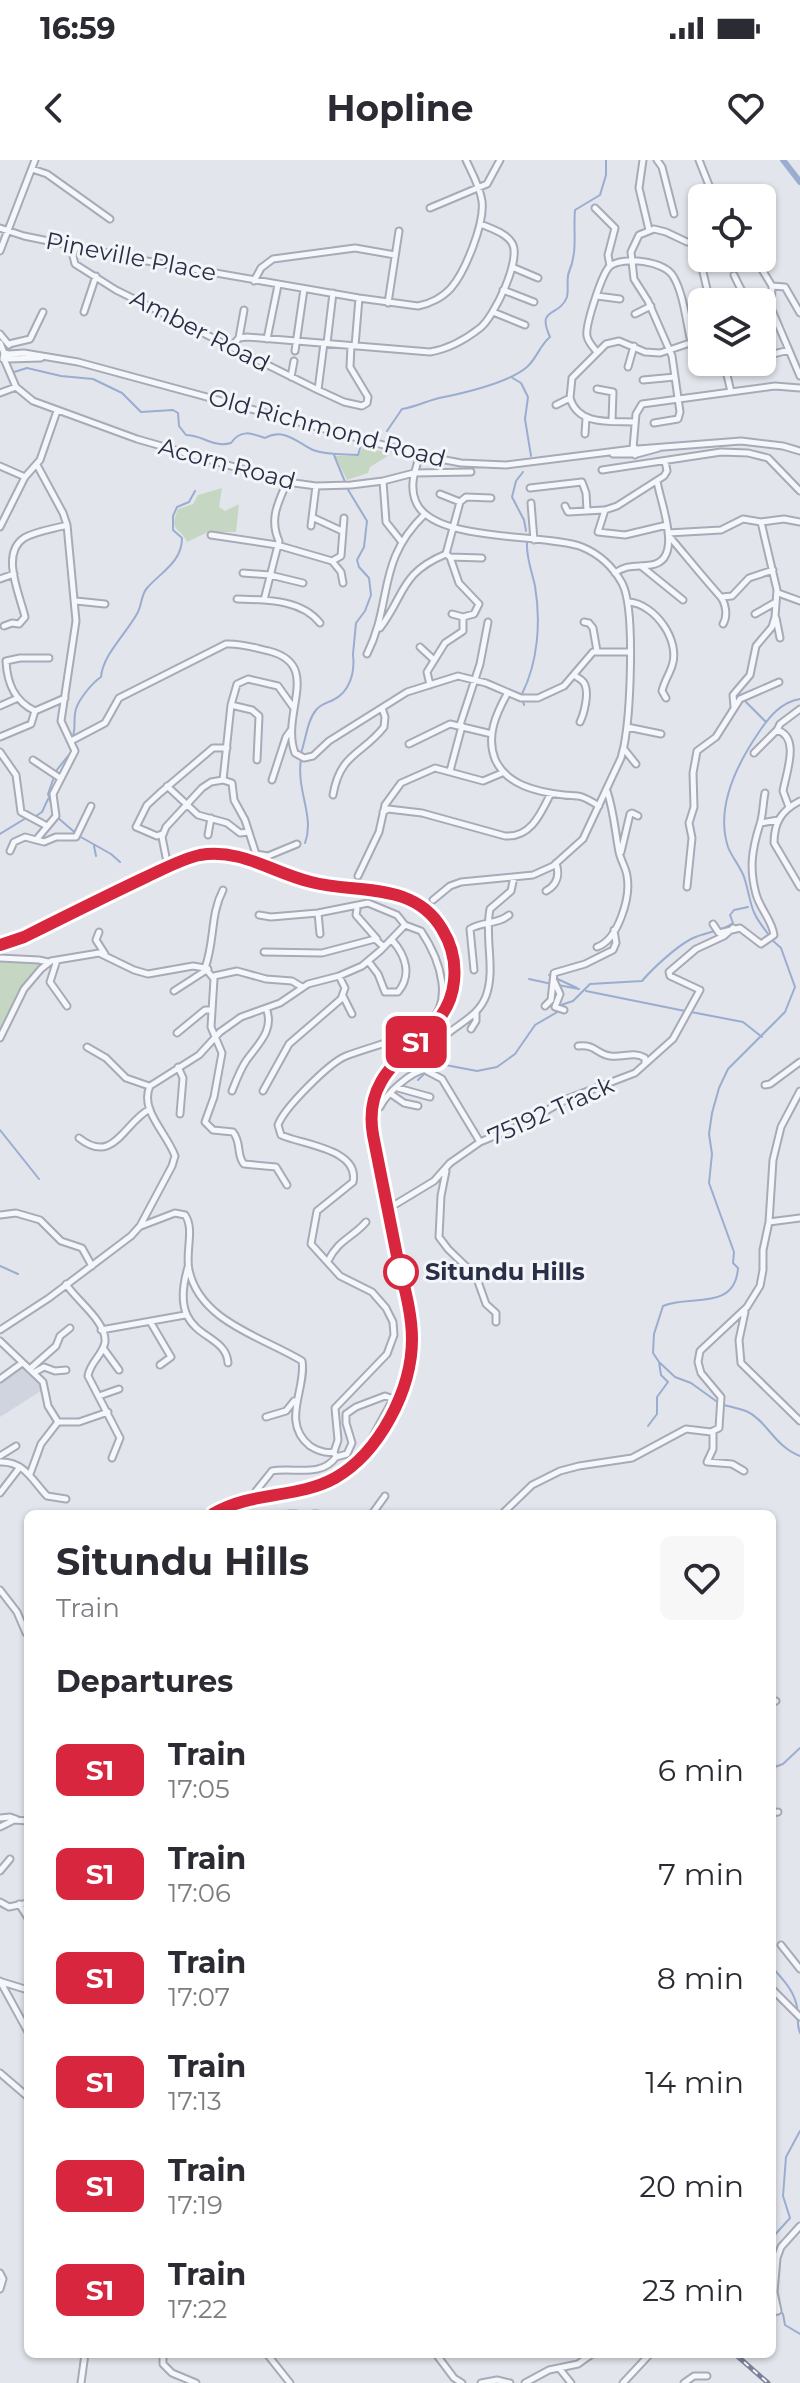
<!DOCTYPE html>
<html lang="en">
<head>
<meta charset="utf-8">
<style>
	body { margin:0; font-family:Montserrat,sans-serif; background:#f7f7f7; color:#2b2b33; height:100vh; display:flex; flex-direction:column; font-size:30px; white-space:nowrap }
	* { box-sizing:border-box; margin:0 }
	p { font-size:26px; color:#7c7c81 }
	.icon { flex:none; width:44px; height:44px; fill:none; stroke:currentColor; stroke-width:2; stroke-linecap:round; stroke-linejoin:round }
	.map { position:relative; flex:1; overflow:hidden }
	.side { position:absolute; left:24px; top:1350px; width:752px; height:848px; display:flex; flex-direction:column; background:#fff; border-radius:12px; box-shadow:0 2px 6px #0004 }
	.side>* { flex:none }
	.badge { padding:0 16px; border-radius:12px; font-size:28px; line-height:52px }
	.buttons { position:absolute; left:688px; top:24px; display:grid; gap:16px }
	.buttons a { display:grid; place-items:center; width:88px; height:88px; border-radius:12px; background:#fff; box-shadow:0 2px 6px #0004; font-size:40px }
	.map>.badge { position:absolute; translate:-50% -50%; box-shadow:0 0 0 4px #fff }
	h2 { padding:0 32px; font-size:30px; line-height:72px }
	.round { display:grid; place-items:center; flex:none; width:84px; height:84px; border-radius:12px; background:#f7f7f7 }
	.head { display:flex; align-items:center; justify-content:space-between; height:136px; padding:0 32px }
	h1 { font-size:38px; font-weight:700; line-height:60px }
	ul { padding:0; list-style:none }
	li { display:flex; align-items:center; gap:24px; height:104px; padding:0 32px }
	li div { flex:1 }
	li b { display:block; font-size:30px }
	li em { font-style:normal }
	li .badge { min-width:88px; font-weight:700; text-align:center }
	.status { display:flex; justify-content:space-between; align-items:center; height:56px; padding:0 40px; background:#fff; direction:ltr }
	.status svg { height:22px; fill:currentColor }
	header { display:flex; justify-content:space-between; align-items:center; height:104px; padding:0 32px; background:#fff; font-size:36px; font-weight:700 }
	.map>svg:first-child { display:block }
</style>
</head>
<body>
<div class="status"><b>16:59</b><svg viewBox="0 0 49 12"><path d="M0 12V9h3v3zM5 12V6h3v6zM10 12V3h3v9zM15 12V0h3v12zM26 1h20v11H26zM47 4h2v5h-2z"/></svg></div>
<header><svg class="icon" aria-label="back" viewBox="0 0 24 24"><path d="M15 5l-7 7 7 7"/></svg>Hopline<svg class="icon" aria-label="heart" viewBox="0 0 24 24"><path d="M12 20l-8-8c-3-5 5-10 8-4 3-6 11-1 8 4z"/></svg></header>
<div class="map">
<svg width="800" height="2223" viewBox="0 0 800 2223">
	<rect width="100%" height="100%" fill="#e3e5ec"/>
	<path fill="#d0d4df" d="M21,1206L29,1209L44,1229L0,1257V1220Z"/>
	<path fill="#c5d7c3" d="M363,286L391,294L370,307L368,313L347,320L335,296H358Z
		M222,328L219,347L225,351L239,344L236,372H208L187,382C180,366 168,373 178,349L193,344L198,335Z
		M0,799L31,800L44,803L32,816L0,875Z"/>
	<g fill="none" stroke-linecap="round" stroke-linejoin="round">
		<path stroke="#9aadd0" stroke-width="2" d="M14,212L27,208L61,216L93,219L122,233L141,252L173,250L178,253L179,266L186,275C203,275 213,288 231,283C240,269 252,273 265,278C284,267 298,283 313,290C326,295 342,294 358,295L361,285
			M511,217L521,223L528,237L525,259L531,296
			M387,271L402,249C417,247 430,239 444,237C468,232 508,223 527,207C537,198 540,185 550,177C536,146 559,158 567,137C569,128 566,119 569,112C578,91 573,72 575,50L600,35L606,15V0
			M334,295L345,322
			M523,312L516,321L512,337L524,360L526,371
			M347,328L367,361L364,387L357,400L359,407L369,418L371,435L365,451L356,463L353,494
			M522,534C538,502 541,462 535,426C532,411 526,398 527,382
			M744,540L766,562
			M523,541L524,545
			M73,576C76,567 73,558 76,549C79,539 92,523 101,517C103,494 127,473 138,452C142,444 141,435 147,428C161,412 182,402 182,378L173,370V356L177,347L189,342L195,331
			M301,593C306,579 307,561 316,550C321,544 327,543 333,540C350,532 355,512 353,495
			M301,599C296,631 315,656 305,683
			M56,611L72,591
			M52,647L48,634L54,617
			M36,656L42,652L48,639
			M57,657L79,676L111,694L120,702
			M0,674L26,658
			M94,686L96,696
			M769,775C749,750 753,748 745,720C742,708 732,698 728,687C715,647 737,604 759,572C769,557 781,542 800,539
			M549,815L577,828
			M529,819L552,824
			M558,825L579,829
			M586,831L685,851
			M561,845L573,841L590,824L642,821C653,808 676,787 691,779C704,772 721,772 733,763L730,755L734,750L748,747
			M691,852L743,862L762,877
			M431,909L440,904L477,911L497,907L515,894L535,865L559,851
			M418,920L424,914
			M0,970L39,1019
			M0,1106L18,1114
			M659,1202L675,1217L691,1223L716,1241
			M724,1245C731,1247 741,1249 748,1252C767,1261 775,1287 800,1296
			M648,1266L657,1254V1237L668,1222L661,1215L659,1202L653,1193L654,1174L663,1146C689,1134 735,1152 738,1108L733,1103L734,1092L709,1023L712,994L709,974L712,953L719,928L728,909L785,852L795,827L781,788L772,780
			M772,1608L783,1604L800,1588
			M772,1807C783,1820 794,1830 797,1847C799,1856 796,1863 800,1873
			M772,2078L790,2058L783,2036L786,1997L800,1971
			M772,2144L783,2154L785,2165L800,2174"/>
		<path stroke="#9aadd0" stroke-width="6" d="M783,0L800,22"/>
		<defs>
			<path id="minor" d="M643,0L639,28L649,70
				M657,0L662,7L674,54
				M699,0L714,38
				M32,9L47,14L110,59
				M430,48L487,24L500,0
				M595,48L615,68L608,95L610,106
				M0,68L24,76L141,100L359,138L418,146C430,144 443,137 451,128C465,112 485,63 482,41C480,27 472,13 466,0
				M696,82L710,142
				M76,85L73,96L75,104L116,130L318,230L344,242L362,246L367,243L368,237L350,207L351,186
				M0,91L35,0
				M755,98L772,126L771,148L800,216
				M512,107L538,118
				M734,115C745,138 744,141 770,141
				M254,121L261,108L273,99L355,88L395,95
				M772,126L785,127L800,153
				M503,130L534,142
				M597,136L620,139
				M388,143L399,71
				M84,152L96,116
				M493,152L525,165
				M635,154L651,146
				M0,174L9,185
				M239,178L244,150
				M267,179L278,125
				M0,183L4,193
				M327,183L333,133
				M9,184L30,179L43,152
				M355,186L359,138
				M231,187L239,178L247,177L430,192C448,189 466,179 480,168C494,157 522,99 512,83C506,73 492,69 481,64
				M295,191L304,129
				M597,192C593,187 588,182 587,176C585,166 602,113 610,106C624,96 664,101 673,116C684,134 686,162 691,182
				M4,193L9,194L8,199H3Z
				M9,194L24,193L78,202L424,296L461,303L506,305L633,289
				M762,197L789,190
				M4,199L16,227L33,241L137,279L287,322L316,326L351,325L383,321L414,313L471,312
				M8,199L41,198
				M724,202L731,232
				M628,207L634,186
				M291,217L294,201
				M643,220L675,217
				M597,229L613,232L612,261
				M318,230L324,183
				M0,233L16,227
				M556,245L570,238
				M635,262C611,261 578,266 570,238L572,218L606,184L619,181L645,192L660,193L702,179
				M654,263L678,259L680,252L672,196L648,141L634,119L631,92L639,75L654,69L666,72L687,82L702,81
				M585,274L586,258
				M633,288L636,254L642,244L775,226L800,228
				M635,288L638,291L635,295L632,291Z
				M638,289L741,281L783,286L800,291
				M613,294H632
				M637,294L659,288
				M420,295C415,310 409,326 416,342C433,383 545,373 582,387C599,394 613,407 622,423C636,449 630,555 624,586L621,598L583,679L553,706L533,715L461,722L450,726L433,740
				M665,301L667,311L664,316L617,346L605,350L598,372L625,375L667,365
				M0,306L25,317
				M602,310L721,292L748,293L768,298L800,331
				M383,321L386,362L401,381
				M530,328L582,322L586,333L587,350
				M440,334L460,342L466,337L491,338
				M531,343L534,380
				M565,346L568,352L604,350
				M314,358L342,371
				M311,366L316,326
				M0,367L25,317L40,300L57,251
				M668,373L721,370L743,359L761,362L784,359L800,362
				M211,375L277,385L332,401
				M669,376C686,396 702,416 719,435C726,442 728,456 723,464
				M446,394L450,397L459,423L479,444L474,454L463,457L452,454
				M446,394L460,342
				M450,397L482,398
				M332,401L341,396L344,358
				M332,401L341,412L343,423
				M641,406L683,440
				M243,413L270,415L303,423
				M615,413C627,404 637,407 651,405C685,400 660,342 657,321
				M0,419L14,414
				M778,433L800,441
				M722,437L732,436L749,418L773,410
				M237,439C266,440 301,439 320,463
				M264,440L279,381C269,359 278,343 287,322
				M76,441L105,444
				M629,442C655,444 681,481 672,506C669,515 664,522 662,531L666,538
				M755,454L776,442
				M776,458L780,478
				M584,462L589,463L593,468L597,491
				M4,466L12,463L19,464L25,457C20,435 0,394 24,378C36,371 53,369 67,365
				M380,468C405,435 400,413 446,394
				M420,487L434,500
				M367,494C393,442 376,401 425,354
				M49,498H20L6,501C7,523 14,541 35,551L65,538
				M574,515C578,518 584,520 585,525C589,534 584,554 580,562
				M430,525L427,512L445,483L463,471V457
				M507,534C496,554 486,576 495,599C506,625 537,632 564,635C570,636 576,635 582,637C588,639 594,643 599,646
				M231,545L252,550L259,556L257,600
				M0,546L18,538
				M734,547L733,535L750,515L756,486L772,467L775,457L777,430L761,362
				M460,565L480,504L488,462
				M627,567L661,574
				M777,570L780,564L800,549
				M0,577L31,564L35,551
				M71,581L105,563L119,538L226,484C241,483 255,488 269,491C323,505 280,553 295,593L304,598L313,596L329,581L407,532L458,516L486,523L521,538H538L564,526L593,492H629
				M409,584L450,564L492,574
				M624,589L636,604
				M0,592L16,615L21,652L47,666
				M754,593L777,570C800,577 787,610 783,631L789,647
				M33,600L60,618
				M450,611L462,566
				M223,620L231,545L237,524L248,519L278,526L293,547
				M223,620L232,623L234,640L245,660L256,694L268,696L297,684
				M272,620L286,577L291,570
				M167,626L198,655L227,663L240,673L249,672
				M333,635C340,593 362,595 384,567L385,557L382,548
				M800,641C782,650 774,662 774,683L800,727
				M383,652L388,649L422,653L505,676C531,678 541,653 551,633
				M761,663L778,660
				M162,674L157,676L136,667L147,645L160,633L213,588H227
				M208,675L211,658
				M36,680L56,656L53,634L75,591L61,561L76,461L67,365L63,353L37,305
				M10,691L14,682L25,677L44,682L56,677H76L91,646
				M621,692L630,654L632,653L638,656
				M166,697L162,677L166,667L202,628L211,622L223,620
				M358,716L379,672L385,645L401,623L435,608L483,621L502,613
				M687,727L692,678L689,663L694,647L693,613L697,591L716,577L740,539L779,522
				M546,731C557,725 560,715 556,703
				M357,749L356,755L377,779
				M318,753L320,774
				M259,755L271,757L318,753L368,743L397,755L405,765L421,771C439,798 459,848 420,869C397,881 370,887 346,896C329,903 284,948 278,965L281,975C303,985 360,989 353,1022L317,1051L311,1084L340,1116L372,1132L386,1148L393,1162L394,1175L387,1194L335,1248L338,1280L334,1292
				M713,764L719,773L740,768L761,784L774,775C772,760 760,749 756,734C749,708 752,689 760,664C763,656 763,642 765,633
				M99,772L96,780L105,794
				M597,787C618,780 631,737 627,716C626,708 621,701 619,692C615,671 614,652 607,631
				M264,792L322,793L375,779L384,787
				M0,798L39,800L48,802
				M57,800L50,822L67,846
				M368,801L378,814L385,832H398C412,815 406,796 392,780
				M205,808C215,781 210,755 223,730
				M474,810L470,769C483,761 497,765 509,755
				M214,816L237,811L266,819L292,821L302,827
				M554,821L560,834L555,847L564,850
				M174,831L208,809
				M343,836L352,854
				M545,846L551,840L554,813L585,804L613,790L616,783L614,770
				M471,869L476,861V852
				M177,873L205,850H212
				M0,878L24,829L41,809L51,801L99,793L134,810L148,814L193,806L205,808L214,819L211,867L222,893L214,937L205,962L213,970L233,972C242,983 236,995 244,1004L276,1007L287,1025
				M578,886C596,884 596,894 610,896C623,898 633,891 645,898V903
				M87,887L106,898L126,918L149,926
				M178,907L183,918L180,954
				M765,925L770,924L800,902
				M398,928L430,937
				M232,931C236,921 240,910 246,901C258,884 275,870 266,848
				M263,931L289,884L341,839L345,828L339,816
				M391,934L404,943L418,946
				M380,947C387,933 410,912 426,909
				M79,978C114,1006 124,962 150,949
				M480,982L442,919L427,911L425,906C431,896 437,882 446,875C460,863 479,855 486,836C496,809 484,777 490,749L511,731L514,717
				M446,1011L441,1036L439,1077L448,1089L476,1116L486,1144L496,1153V1162
				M396,1044L434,1021L450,1003L480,982L521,965L567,939L635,913L673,879L700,830L670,816L669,812L696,789L724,776L733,768
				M0,1055L16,1053L40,1060L61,1081L82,1088L92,1106
				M769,1062L800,1058
				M141,1066L175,1053L185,1055C195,1069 185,1092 189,1110C200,1162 263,1177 302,1201C307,1228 280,1262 310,1286C318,1291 325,1294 334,1292L336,1297L347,1294L352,1283L346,1263V1254L356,1247L385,1236L391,1238L390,1245L371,1280
				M328,1101C338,1080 352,1078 366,1062
				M188,1107C166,1182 226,1168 228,1203
				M66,1124C75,1139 107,1162 105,1182C103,1195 90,1202 88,1216L120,1278L112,1298
				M745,1152L739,1180L741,1203L800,1261
				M151,1163L171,1197L160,1205
				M0,1170L49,1138L131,1076L140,1066L172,1006L175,996C167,973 139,950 150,926L199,895L220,872L241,857L280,843L308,824L339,816L362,806L381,790L405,765
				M101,1170L185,1155
				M0,1181L43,1222L48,1246L58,1262
				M103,1188L119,1210
				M31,1208L56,1186L60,1176L70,1168
				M35,1212L44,1207L55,1211L66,1210
				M0,1219L22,1203
				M99,1236L119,1229
				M266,1257L286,1251L294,1241
				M713,1272V1289L707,1302L732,1304L744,1311
				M0,1296L16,1286
				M0,1302C24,1301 32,1320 47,1336L66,1339
				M30,1314L41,1284L58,1262H79L108,1252
				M256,1331L272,1311C294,1307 321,1318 336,1297
				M0,1333L20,1307
				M289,1354H296
				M314,1354H317
				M372,1354L385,1336
				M502,1354L532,1325L560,1311L579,1306L632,1298L686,1269L711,1272L719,1268L721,1237L701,1213L698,1202L700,1191L747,1147L760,1126L763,1110V1090L769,1062L773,1000L781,967L800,931
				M0,1430L17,1452L26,1473
				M772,1543L776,1541
				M772,1653L778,1652
				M0,1658L10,1657L16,1659
				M0,1667L14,1660L28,1661
				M0,1711L10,1699
				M0,1742L9,1747L28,1743
				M19,1744L28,1758
				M781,1785L800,1809
				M0,1821L28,1872
				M2,1822L28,1830
				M772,1829L800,1857
				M0,1913L28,1937
				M0,2113L3,2119L0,2129
				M772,2152L778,2151L774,2132L777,2098L781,2087L800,2066
				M163,2194V2204L172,2213L196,2223
				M267,2194L290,2223
				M436,2194L454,2218L462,2223
				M559,2208L571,2223
				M81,2223L85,2194
				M481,2223L497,2220L510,2223
				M525,2223L549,2210L578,2204L592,2194
				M623,2223L650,2194
				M684,2223L694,2216H707"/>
		</defs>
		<use href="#minor" stroke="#a7abb7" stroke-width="9"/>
		<use href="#minor" stroke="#f6f7fa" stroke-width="5"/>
		<defs>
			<path id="rail" d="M0,785L24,777C64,757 104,737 144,718C162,710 181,699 200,695C241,687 273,713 311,722C357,734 414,721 442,769C452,785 456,802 454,821C448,888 360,892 373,975C381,1017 390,1059 398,1101C404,1126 412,1153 412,1179C411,1234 378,1296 330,1321C292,1340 251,1331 213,1354
				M735,2194L768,2223"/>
		</defs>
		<use href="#rail" stroke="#7a8198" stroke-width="5"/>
		<use href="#rail" stroke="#f3f5f9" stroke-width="2" stroke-dasharray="6" stroke-linecap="butt"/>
	</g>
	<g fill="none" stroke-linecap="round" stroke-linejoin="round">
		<defs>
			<path id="line" d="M0,785L24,777C64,757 104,737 144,718C162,710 181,699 200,695C241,688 273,713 311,722C357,734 414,721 442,769C452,785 456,802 454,821C448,888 359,893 373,975C381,1017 390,1059 398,1101C404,1126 412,1153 412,1179C412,1230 379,1293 335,1318C297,1339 251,1331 213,1354"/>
		</defs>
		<use href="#line" stroke="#fff" stroke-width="18"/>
		<use href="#line" stroke="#d7263d" stroke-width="12"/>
	</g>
	<circle fill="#fff" stroke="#d7263d" stroke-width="4" cx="401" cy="1112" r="16"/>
	<g text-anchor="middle" stroke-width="6" stroke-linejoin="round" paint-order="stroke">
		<g font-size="24" fill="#282f47" stroke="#f3f5f9">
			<text transform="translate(131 97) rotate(11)" y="8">Pineville Place</text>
			<text transform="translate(200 171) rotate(27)" y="8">Amber Road</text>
			<text transform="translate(327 268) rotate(15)" y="8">Old Richmond Road</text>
			<text transform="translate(227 304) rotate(15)" y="8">Acorn Road</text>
			<text transform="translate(551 951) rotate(-24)" y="8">75192 Track</text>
		</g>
		<g font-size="24" font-weight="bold" fill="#282f47" stroke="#f3f5f9" text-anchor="start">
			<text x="425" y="1120">Situndu Hills</text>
		</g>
	</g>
</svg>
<div class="buttons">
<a><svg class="icon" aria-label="locate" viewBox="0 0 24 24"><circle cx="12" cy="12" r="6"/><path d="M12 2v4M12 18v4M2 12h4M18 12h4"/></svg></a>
<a><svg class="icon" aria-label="layers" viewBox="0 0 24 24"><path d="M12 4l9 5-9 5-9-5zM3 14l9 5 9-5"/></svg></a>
</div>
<b class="badge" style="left:416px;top:882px;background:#d7263d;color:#fff">S1</b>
<section class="side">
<div class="head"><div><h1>Situndu Hills</h1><p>Train</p></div><a class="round"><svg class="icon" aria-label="heart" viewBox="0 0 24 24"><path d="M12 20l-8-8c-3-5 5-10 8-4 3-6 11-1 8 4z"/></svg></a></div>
<h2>Departures</h2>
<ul>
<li><span class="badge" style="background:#d7263d;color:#fff">S1</span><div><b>Train</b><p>17:05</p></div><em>6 min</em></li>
<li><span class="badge" style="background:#d7263d;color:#fff">S1</span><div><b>Train</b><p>17:06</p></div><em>7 min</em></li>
<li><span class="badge" style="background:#d7263d;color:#fff">S1</span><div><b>Train</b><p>17:07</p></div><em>8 min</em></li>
<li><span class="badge" style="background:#d7263d;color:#fff">S1</span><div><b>Train</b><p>17:13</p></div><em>14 min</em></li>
<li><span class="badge" style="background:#d7263d;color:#fff">S1</span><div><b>Train</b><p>17:19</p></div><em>20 min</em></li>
<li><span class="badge" style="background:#d7263d;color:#fff">S1</span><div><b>Train</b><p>17:22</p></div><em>23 min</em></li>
</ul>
</section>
</div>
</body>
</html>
